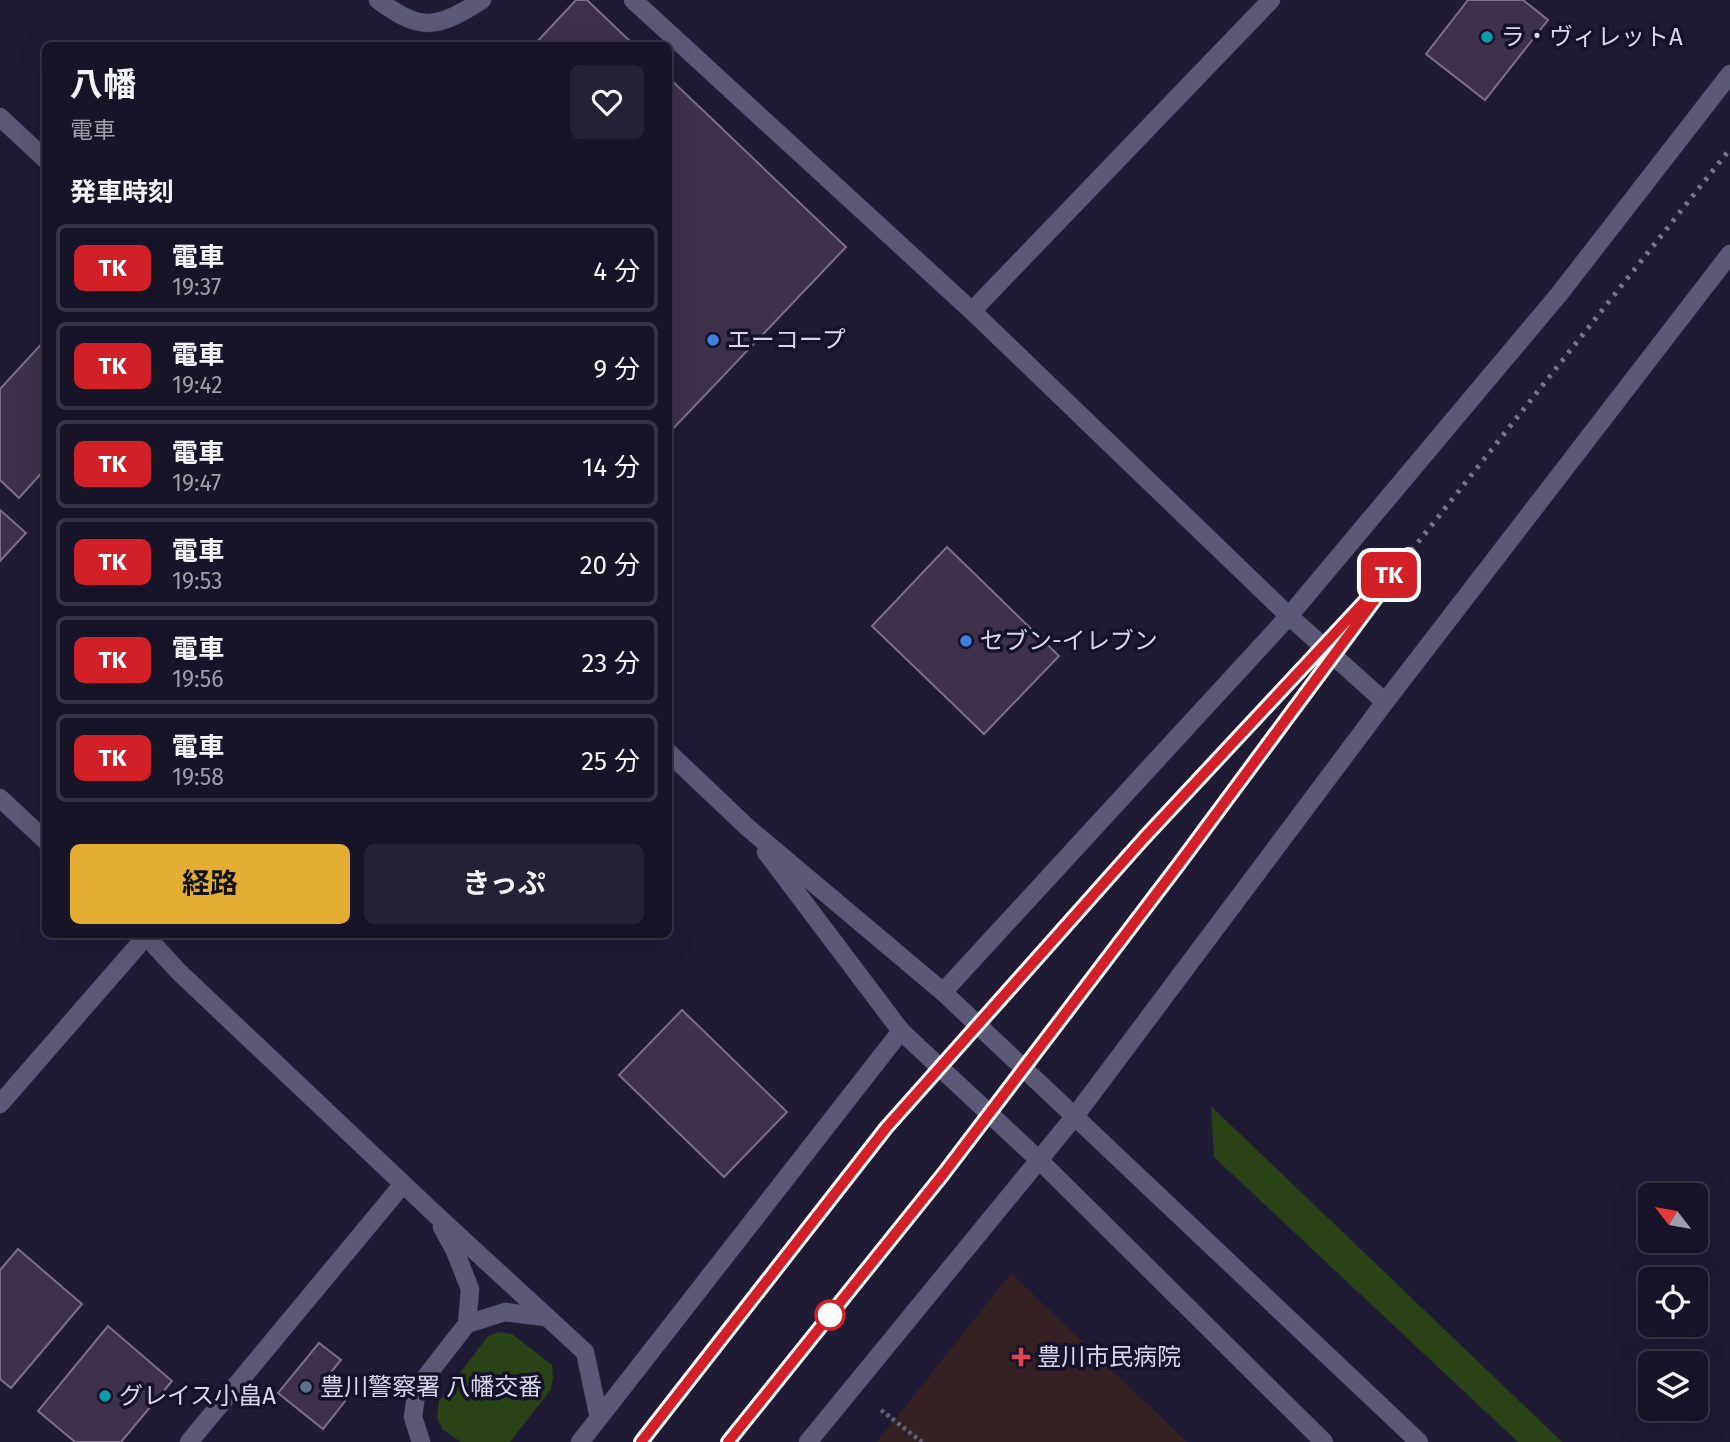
<!DOCTYPE html>
<html lang="ja">
<head>
<meta charset="utf-8">
<style>
	body { margin:0; font-family:"Fira Sans","Noto Sans JP",sans-serif; background:#242134; color:#f1f3f6; height:100vh; display:flex; flex-direction:column; font-size:26px; white-space:nowrap }
	* { box-sizing:border-box; margin:0 }
	p { font-size:23px; color:#9e9ea8 }
	.icon { flex:none; width:38px; height:38px; fill:none; stroke:currentColor; stroke-width:2; stroke-linecap:round; stroke-linejoin:round }
	.map { position:relative; flex:1; overflow:hidden }
	.drawer { position:absolute; left:42px; top:42px; width:630px; height:896px; display:flex; flex-direction:column; background:#171428; border-radius:10px; box-shadow:0 7px 28px #0002,0 0 0 2px #363345 }
	.drawer>* { flex:none }
	.badge { padding:0 14px; border-radius:10px; font-size:24px; line-height:46px }
	.needle { width:46px; rotate:301deg }
	.controls { position:absolute; left:1638px; top:1183px; display:grid; gap:14px }
	.controls a { display:grid; place-items:center; width:70px; height:70px; border-radius:10px; background:#171428; box-shadow:0 7px 28px #0002,0 0 0 2px #363345; font-size:35px }
	.map>.badge { position:absolute; translate:-50% -50%; box-shadow:0 0 0 4px #fff }
	h2 { padding:0 28px; font-size:26px; line-height:63px }
	.round { display:grid; place-items:center; flex:none; width:74px; height:74px; border-radius:10px; background:#242134 }
	.head { display:flex; align-items:center; justify-content:space-between; height:119px; padding:0 28px }
	h1 { font-size:33px; font-weight:700; line-height:52px }
	.action { display:flex; gap:14px; margin-top:auto; padding:14px 28px }
	.action a { flex:1; height:80px; border-radius:10px; background:#e4ae35; color:#111; font-size:28px; font-weight:700; line-height:80px; text-align:center }
	.action a+a { background:#242134; color:#f1f3f6 }
	ul { padding:0; list-style:none }
	li { display:flex; align-items:center; gap:21px; height:88px; margin:0 14px 10px; padding:0 14px; border:4px solid #363345; border-radius:10px }
	li div { flex:1 }
	li b { display:block; font-size:26px }
	li em { font-style:normal }
	li .badge { min-width:77px; font-weight:700; text-align:center }
	.map>svg:first-child { display:block }
</style>
</head>
<body>
<div class="map">
<svg width="1730" height="1442" viewBox="0 0 1730 1442">
	<rect width="100%" height="100%" fill="#1f1b35"/>
	<path fill="#342123" d="M1011,1273L1187,1442H877Z"/>
	<path fill="#294317" d="M1211,1106L1562,1442H1518L1214,1157Z
		M499,1332L512,1334L552,1365L553,1378L551,1389L510,1442H461L442,1429L437,1417L439,1401L488,1336Z"/>
	<path fill="#3e314c" stroke="#7d6e8d" stroke-width="2" d="M576,0H587L635,46H533Z
		M1468,0H1523L1548,20L1485,100L1426,54Z
		M668,77L846,247L668,434Z
		M46,339V468L19,498L0,480V389Z
		M0,510L26,533L0,561Z
		M947,547L1059,656L984,734L872,626Z
		M682,1010L787,1112L724,1177L619,1075Z
		M18,1249L82,1304L11,1388L0,1379V1270Z
		M108,1326L172,1381L121,1442H75L38,1411Z
		M319,1343L341,1360L323,1382L346,1400L323,1429L278,1393Z"/>
	<g fill="none" stroke-linecap="round" stroke-linejoin="round">
		<defs>
			<path id="service" d="M436,1215L585,1352L599,1418L580,1442
				M442,1227L455,1251L470,1289L467,1324
				M421,1442L413,1417L417,1388L467,1324L505,1312L545,1317"/>
			<path id="minor" d="M378,0C422,33 438,28 482,0
				M633,0L972,311L1289,616L1385,702
				M972,311L1271,0
				M943,992L1289,616L1560,293L1730,74
				M1075,1116L1385,702L1730,254
				M599,1418L901,1031
				M189,1442L403,1184"/>
			<path id="tertiary" d="M0,117L46,160
				M668,752L747,827L943,992L1419,1442
				M0,798L46,841
				M766,852L901,1031L1040,1161L1324,1442
				M144,934L179,972L436,1215
				M0,1104L148,934
				M808,1442L1075,1116"/>
		</defs>
		<use href="#service" stroke="#3b374d" stroke-width="19"/>
		<use href="#minor" stroke="#3b374d" stroke-width="19"/>
		<use href="#tertiary" stroke="#3b374d" stroke-width="19"/>
		<path stroke="#636077" stroke-width="4.5" stroke-dasharray="3.5 3.5" stroke-linecap="butt" d="M881,1410L922,1442"/>
		<use href="#service" stroke="#5c5978" stroke-width="18"/>
		<use href="#minor" stroke="#5c5978" stroke-width="18"/>
		<use href="#tertiary" stroke="#5c5978" stroke-width="18"/>
		<path stroke="#78758b" stroke-width="5" stroke-dasharray="3.5 7" stroke-linecap="butt" d="M641,1442L886,1128L1144,838L1358,609
			M728,1442L944,1173L1179,864L1408,555L1730,149"/>
	</g>
	<g fill="none" stroke-linecap="round" stroke-linejoin="round">
		<defs>
			<path id="line" d="M641,1442L886,1128L1144,838L1408,555L1179,864L944,1173L728,1442"/>
		</defs>
		<use href="#line" stroke="#fff" stroke-width="16"/>
		<use href="#line" stroke="#d12027" stroke-width="10"/>
	</g>
	<g fill="#0f9aa8" stroke="#16122b" stroke-width="2.5">
		<circle cx="1487" cy="37" r="7"/>
		<circle cx="105" cy="1396" r="7"/>
	</g>
	<g fill="#3f7fe0" stroke="#16122b" stroke-width="2.5">
		<circle cx="713" cy="340" r="7"/>
		<circle cx="966" cy="641" r="7"/>
	</g>
	<circle fill="#fff" stroke="#d12027" stroke-width="3.5" cx="830" cy="1315" r="14"/>
	<path fill="#e0444e" stroke="#16122b" stroke-width="2.5" d="M1017.5 1346.5h7v7h7v7h-7v7h-7v-7h-7v-7h7z"/>
	<circle fill="#5c6f8a" stroke="#16122b" stroke-width="2.5" cx="306" cy="1387" r="7"/>
	<g text-anchor="middle" stroke-width="7" stroke-linejoin="round" paint-order="stroke">
		<g font-size="24" fill="#d8d7e9" stroke="#16122b" text-anchor="start">
			<text x="1501" y="45">ラ・ヴィレットA</text>
			<text x="727" y="348">エーコープ</text>
			<text x="980" y="649">セブン-イレブン</text>
			<text x="1037" y="1365">豊川市民病院</text>
			<text x="320" y="1395">豊川警察署 八幡交番</text>
			<text x="119" y="1404">グレイス小畠A</text>
		</g>
	</g>
</svg>
<div class="controls">
<a><svg class="needle" viewBox="-14 -14 28 28"><path d="M0-13l5 13h-10z" fill="#e53935"/><path d="M0 13l5-13h-10z" fill="#9e9ea8"/></svg></a>
<a><svg class="icon" aria-label="locate" viewBox="0 0 24 24"><circle cx="12" cy="12" r="6"/><path d="M12 2v4M12 18v4M2 12h4M18 12h4"/></svg></a>
<a><svg class="icon" aria-label="layers" viewBox="0 0 24 24"><path d="M12 4l9 5-9 5-9-5zM3 14l9 5 9-5"/></svg></a>
</div>
<b class="badge" style="left:1389px;top:575px;background:#d12027;color:#fff">TK</b>
<section class="drawer">
<div class="head"><div><h1>八幡</h1><p>電車</p></div><a class="round"><svg class="icon" aria-label="heart" viewBox="0 0 24 24"><path d="M12 20l-8-8c-3-5 5-10 8-4 3-6 11-1 8 4z"/></svg></a></div>
<h2>発車時刻</h2>
<ul>
<li><span class="badge" style="background:#d12027;color:#fff">TK</span><div><b>電車</b><p>19:37</p></div><em>4 分</em></li>
<li><span class="badge" style="background:#d12027;color:#fff">TK</span><div><b>電車</b><p>19:42</p></div><em>9 分</em></li>
<li><span class="badge" style="background:#d12027;color:#fff">TK</span><div><b>電車</b><p>19:47</p></div><em>14 分</em></li>
<li><span class="badge" style="background:#d12027;color:#fff">TK</span><div><b>電車</b><p>19:53</p></div><em>20 分</em></li>
<li><span class="badge" style="background:#d12027;color:#fff">TK</span><div><b>電車</b><p>19:56</p></div><em>23 分</em></li>
<li><span class="badge" style="background:#d12027;color:#fff">TK</span><div><b>電車</b><p>19:58</p></div><em>25 分</em></li>
</ul>
<div class="action"><a>経路</a><a>きっぷ</a></div>
</section>
</div>
</body>
</html>
